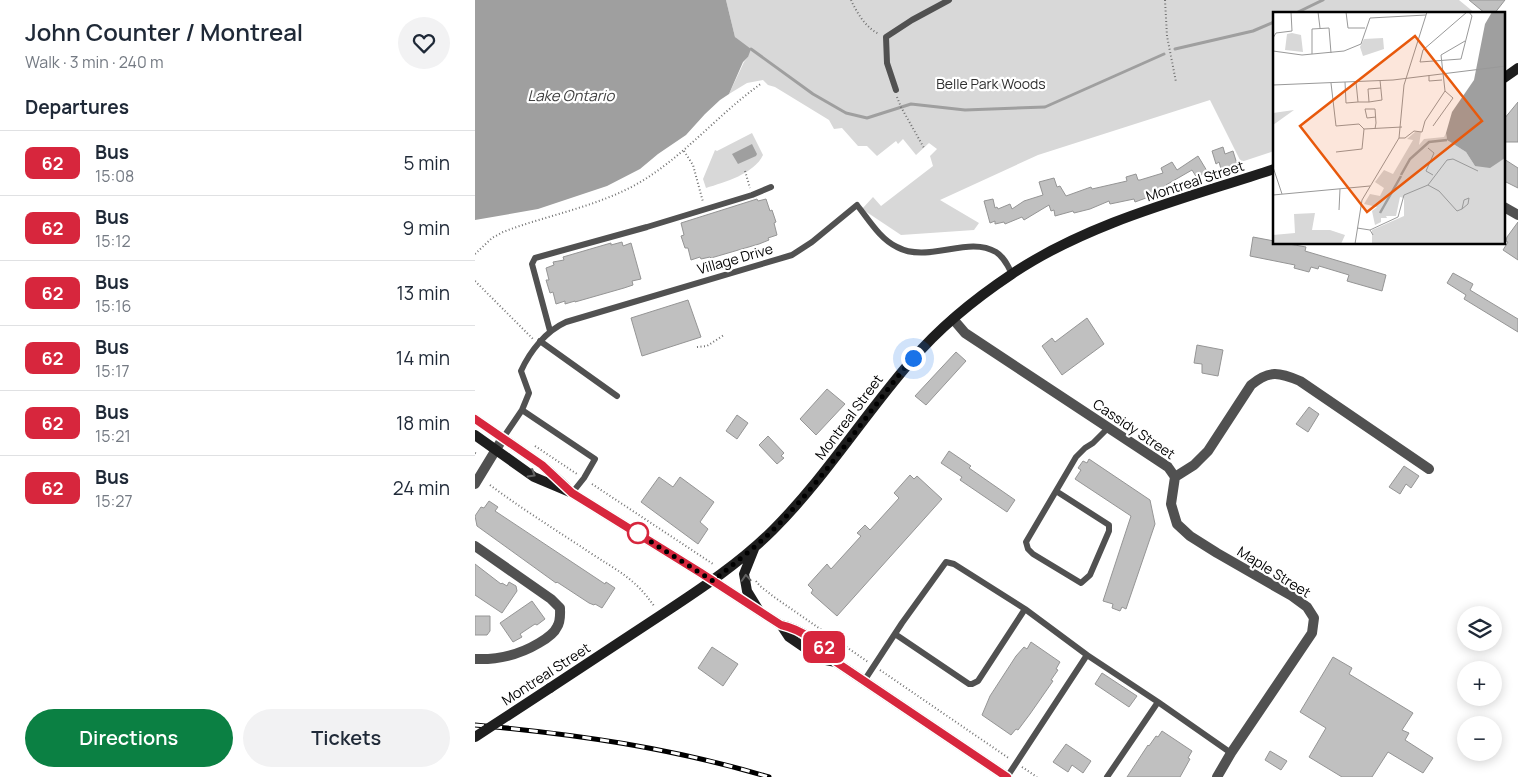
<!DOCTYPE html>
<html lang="en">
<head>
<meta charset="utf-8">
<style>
	body { margin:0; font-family:Manrope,sans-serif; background:#f2f2f3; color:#1f2937; height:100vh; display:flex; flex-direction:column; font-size:19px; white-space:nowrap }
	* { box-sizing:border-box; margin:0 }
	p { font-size:16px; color:#747a83 }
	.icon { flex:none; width:28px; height:28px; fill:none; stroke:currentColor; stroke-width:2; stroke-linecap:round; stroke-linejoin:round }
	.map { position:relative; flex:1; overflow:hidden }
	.details { display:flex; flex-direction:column; background:#fff; width:475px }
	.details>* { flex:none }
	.badge { padding:0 10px; border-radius:8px; font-size:18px; line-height:32px }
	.fabs { position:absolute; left:982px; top:606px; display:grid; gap:10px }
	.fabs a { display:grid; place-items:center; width:45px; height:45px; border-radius:50%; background:#fff; box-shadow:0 2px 12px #0003; font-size:25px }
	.you { position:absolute; width:25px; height:25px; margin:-12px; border:4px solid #fff; border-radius:50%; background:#1a73e8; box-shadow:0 0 0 8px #1a73e833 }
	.map>.badge { position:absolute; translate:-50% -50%; box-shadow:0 0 0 2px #fff }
	h2 { padding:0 25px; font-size:19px; line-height:45px }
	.round { display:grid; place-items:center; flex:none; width:52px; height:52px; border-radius:26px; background:#f2f2f3 }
	.summary { display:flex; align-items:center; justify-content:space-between; height:85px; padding:0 25px }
	h1 { font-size:24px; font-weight:600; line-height:38px }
	.cta { display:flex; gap:10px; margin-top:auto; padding:10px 25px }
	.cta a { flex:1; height:58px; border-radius:30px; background:#0b8043; color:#fff; font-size:20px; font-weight:600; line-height:58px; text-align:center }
	.cta a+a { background:#f2f2f3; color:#1f2937 }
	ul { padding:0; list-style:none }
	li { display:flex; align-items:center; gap:15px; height:65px; padding:0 25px; border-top:1px solid #e0e1e3 }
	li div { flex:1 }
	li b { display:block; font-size:19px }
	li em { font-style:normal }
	li .badge { min-width:55px; font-weight:700; text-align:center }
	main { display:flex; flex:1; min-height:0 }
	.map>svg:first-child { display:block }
</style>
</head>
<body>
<main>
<section class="details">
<div class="summary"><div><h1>John Counter / Montreal</h1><p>Walk · 3 min · 240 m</p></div><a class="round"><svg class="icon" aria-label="heart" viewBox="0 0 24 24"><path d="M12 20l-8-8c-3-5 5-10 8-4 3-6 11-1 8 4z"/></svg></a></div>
<h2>Departures</h2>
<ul>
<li><span class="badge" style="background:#d7263d;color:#fff">62</span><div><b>Bus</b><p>15:08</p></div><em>5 min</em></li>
<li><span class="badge" style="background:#d7263d;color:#fff">62</span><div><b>Bus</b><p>15:12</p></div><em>9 min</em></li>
<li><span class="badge" style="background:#d7263d;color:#fff">62</span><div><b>Bus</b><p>15:16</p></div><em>13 min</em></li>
<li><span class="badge" style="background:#d7263d;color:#fff">62</span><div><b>Bus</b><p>15:17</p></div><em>14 min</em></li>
<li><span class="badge" style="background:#d7263d;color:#fff">62</span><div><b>Bus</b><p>15:21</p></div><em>18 min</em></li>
<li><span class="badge" style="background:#d7263d;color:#fff">62</span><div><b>Bus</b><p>15:27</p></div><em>24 min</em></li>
</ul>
<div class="cta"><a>Directions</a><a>Tickets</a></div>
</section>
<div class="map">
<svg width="1043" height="777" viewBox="0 0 1043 777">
	<rect width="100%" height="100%" fill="#fff"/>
	<path fill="#d8d8d8" d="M251,0H984L1001,14H799V151L766,162L735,100L563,155L465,200L504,223L499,230L426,235L387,209L398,197L406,206L458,166L455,156L462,149L454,143L441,155L428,139L423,144L421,141L402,156L392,146H383L367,128L359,129L354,120L300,87L293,85L288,80L272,83L254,94L269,62L273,57L260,37Z
		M277,133L288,155C279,174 250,182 231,188L228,179L240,150L242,151Z"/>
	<path fill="#9f9f9f" d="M0,0H251L260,37L276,49L273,57L268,62L254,94L245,100L230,114L211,135L183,154L165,169L132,186L63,209L0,220Z
		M277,144L282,154L281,156L263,164L257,154Z"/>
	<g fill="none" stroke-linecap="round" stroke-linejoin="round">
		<path stroke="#9f9f9f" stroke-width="3" d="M819,14L848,0
			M276,49L338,94L371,113L392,118L436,104L490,110L570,107L689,54
			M700,49L778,31L799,22"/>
	</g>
	<path fill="#c0c0c0" stroke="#959595" d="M994,0H1030L1019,14H1011Z
		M1043,102V142H1029V119Z
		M748,147L750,154L758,151L762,164L746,169L744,162L741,164L737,151Z
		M723,156L732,171L722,178L717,170L691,185L693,190L660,202L659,199L635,204L634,201L615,209L599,213L598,211L580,216L579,210L576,211L574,205L549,220L547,217L530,224L529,222L520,224V221L515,223L509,201L518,199L520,208L522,207L523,209L535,204L537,209L549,201L568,195L564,182L579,178L582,187L585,186L591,196L616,187L617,189L652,181L651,177L661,174L663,180H665L688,173L686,168L697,162L702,170Z
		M1029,159L1043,168V188L1029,181Z
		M282,199L283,201L291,199L295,211L297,210L301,222L299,223L302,235L293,238L294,240L284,244L236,258L235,257L226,259L225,257L216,260L213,248H210L206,236L209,235L206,223Z
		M1043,222V260L1028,250L1033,242L1031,241L1032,237Z
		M778,237L799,241V244H814L831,247L830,251L911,275L907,291L872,281L874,275L844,266L843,269L836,267L834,272L819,268L820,265L775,256Z
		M147,242L148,246L156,243L166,279L157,281L158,285L149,288L100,302V301L90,304V301L81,304L78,292L75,293L71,280H74L71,268L79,265L78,262L89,260L88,257L136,243V245Z
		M978,273L998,284L995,290L1043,319V332L989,299L991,295L972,283Z
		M213,300L226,337L167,356L156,318Z
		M612,318L629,344L587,375L567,346L577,338L580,342Z
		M722,345L748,350L743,376L727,373V364L719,363Z
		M481,352L491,361L451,405L440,396Z
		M352,389L370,404L341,435L325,419Z
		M834,407L844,414L833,432L821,424Z
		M262,415L273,423L262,439L251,431Z
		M293,436L309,453L306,456L309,458L302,464L284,445Z
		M474,451L496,466L494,468L540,500L532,512L485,480L487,477L466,463Z
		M614,459L675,500L680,524L651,609L647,607L645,611L637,608L638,604L628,601L656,516L600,479L606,470L603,468L608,461L612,463Z
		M929,466L944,476L936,488L931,484L925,494L914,487Z
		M435,475L439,479L442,476L467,499L362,616L336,593L338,590L333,585L352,564L356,569L386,536L382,533L390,525L395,530L424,498L419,493Z
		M184,477L198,487L205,477L239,502L225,522L233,529L223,544L166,502Z
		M14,501L23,507L20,511L130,584L131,582L140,588L127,608L120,604L119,605L114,603L82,582L81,583L2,526L0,516L6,507L9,508Z
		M0,564L26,584L27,583L32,586L34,582L41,586L42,591L27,613L0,595Z
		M57,601L70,619L62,625L60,624L45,634L47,637L38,642L25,623Z
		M0,616H15V631L12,635H0Z
		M556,642L585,662L581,669L583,670L576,680L578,681L555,714L543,730L541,729L536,735L507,715L515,696L541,656L549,647L552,649Z
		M237,647L263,664L248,686L223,668Z
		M858,657L877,668L874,674L938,713L927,730L934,733L930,740L958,758L948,773L913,752L897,777H867L834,757L851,728L825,712Z
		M627,673L662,696L654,707L620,684Z
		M687,731L717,751L713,758L715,759L705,777H652L673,745L674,746L681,736L683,737Z
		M591,744L616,761L608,773L597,765L593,772L578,762Z
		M795,751L812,761L806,770L790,760Z"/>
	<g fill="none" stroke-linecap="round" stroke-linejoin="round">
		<path stroke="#737373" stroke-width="2" stroke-dasharray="1 2.5" stroke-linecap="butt" d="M376,0C382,13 391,28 404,34
			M690,0L692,36L701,82
			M422,97L426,107L449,148
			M209,151L218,165L228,202
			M270,171L275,188
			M0,254L17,238L28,232C72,215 121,207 162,184C209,157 243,114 287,83
			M0,281L58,339
			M222,347L232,346L249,335
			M60,446L102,474
			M0,453L2,454
			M117,484L238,564
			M15,485C47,509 81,530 114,552C141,570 160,578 179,606
			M281,581L285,586L299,597L393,662
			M405,670L535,759
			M547,767L562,777"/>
		<path stroke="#515151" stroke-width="6" d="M421,90L412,63L411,37L437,20L474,0
			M75,331L57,264L60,258L172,227L277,195L296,187
			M65,341L142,396
			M47,410L120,459L109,478L97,493
			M28,438L47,410L54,393L46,371C55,351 71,331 91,322L317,255L337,242L382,205C394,220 405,239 422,247C453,264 493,235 521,252C529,257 533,266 537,274
			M581,491L634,525V531L615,575L606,583L558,554L553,549L551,542L601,457L610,448L618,443L634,427
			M420,634L494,684H497L503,681L550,609
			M612,655L683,702L632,777
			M389,681L427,623L471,562L479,564L550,609L612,655L532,777
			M683,702L756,753"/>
		<path stroke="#515151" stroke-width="10" d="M1029,207L1043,215
			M478,319L490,333L693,467L700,477L719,465L733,451L776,385C794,370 804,372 825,381L954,469
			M700,477L696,504L702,524L715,536L742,553L817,596L832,607L839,618L837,633L756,753L742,777
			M0,484L28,438
			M0,546L76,599L85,608C85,614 86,621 82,627C79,634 71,639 64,643C44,655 24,660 0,659"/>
		<path stroke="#1e1e1e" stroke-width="10" d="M1029,78L1043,68
			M0,419L67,465L91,487
			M0,435L59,477L97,493L226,573L306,625C328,630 346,644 361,662L532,777
			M279,549L269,574L272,591L283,609
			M306,625L314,637L346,659L361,662
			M75,688C113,663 151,638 189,613C227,588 266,562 298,530C350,478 389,415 437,360C465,327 501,298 537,274C614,222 712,198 799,169"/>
		<defs>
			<path id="rail" d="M0,725C101,734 197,748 294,777"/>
		</defs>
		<use href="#rail" stroke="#000" stroke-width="5"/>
		<use href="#rail" stroke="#fff" stroke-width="3" stroke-dasharray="9" stroke-linecap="butt"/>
		<path stroke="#1e1e1e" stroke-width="10" d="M0,737L75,688"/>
	</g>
	<defs><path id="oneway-chevron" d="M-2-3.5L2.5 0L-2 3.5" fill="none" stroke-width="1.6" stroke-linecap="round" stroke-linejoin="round" transform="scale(1.25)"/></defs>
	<g stroke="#626262">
		<use href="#oneway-chevron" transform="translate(57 474) rotate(31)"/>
		<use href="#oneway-chevron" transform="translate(271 578) rotate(-94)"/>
	</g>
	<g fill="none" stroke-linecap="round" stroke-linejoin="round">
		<defs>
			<path id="line" d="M0,419L67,465L97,493L226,573L306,625C328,630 346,644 361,662L532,777"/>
		</defs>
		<use href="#line" stroke="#fff" stroke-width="11"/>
		<use href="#line" stroke="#d7263d" stroke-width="8"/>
		<path stroke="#000" stroke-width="5" stroke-dasharray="0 9" d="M163,533H162L238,581C258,564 280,548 299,529C351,477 391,414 438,358"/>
	</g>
	<circle fill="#fff" stroke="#d7263d" stroke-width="2.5" cx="163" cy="533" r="10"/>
	<g text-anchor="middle" stroke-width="4.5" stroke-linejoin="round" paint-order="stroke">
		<g font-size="14" fill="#2f2f2f" stroke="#fff">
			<text x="516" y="89">Belle Park Woods</text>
		</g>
		<g font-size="14" fill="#000" stroke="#fff">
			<text transform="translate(720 181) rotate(-18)" y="5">Montreal Street</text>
			<text transform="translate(260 259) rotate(-16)" y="5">Village Drive</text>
			<text transform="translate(374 417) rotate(-53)" y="5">Montreal Street</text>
			<text transform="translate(659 429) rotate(34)" y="5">Cassidy Street</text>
			<text transform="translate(799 572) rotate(32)" y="5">Maple Street</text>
			<text transform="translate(71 674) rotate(-33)" y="5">Montreal Street</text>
		</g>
		<g font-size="15" font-style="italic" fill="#404040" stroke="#fff">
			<text x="96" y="101">Lake Ontario</text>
		</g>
	</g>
	<g transform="translate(798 12)">
		<rect width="232" height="232" fill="#fff"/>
		<path d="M19,21L28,23L30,40L12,38L14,22ZM110,26L111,37L90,44L87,35L91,27ZM21,98L0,113V101ZM142,120H148L146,133L151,127L171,125L173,121L174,128L193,140L202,154H218L232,146V232H99V218L131,204V186L127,185L123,204H113L114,206H108V210L102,213L99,199L104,195L91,192L97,182L107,184L111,176L102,170L111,158L120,162L140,128L134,127ZM42,201L39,218H57L72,223L68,232H0V223L22,221L21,202Z" fill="#d8d8d8"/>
		<path d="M219,0H232V146L217,156L202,154L193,140L174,128L173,121L179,100L201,68L212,12Z" fill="#9f9f9f"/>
		<path fill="none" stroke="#9f9f9f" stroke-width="2.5" d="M128,163L137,147L156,130L174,128M107,201L128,164"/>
		<path fill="none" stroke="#999" stroke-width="1" d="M45,0L47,16M73,0L75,16H92M194,0L150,38L147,50L188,47L199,4L196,0M0,26L3,21L19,19L18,0M0,39L29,43L71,39L88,32L97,6L153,3M39,42V17L56,16L58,41M156,63V69L169,68M72,70L73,91L85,90M83,70L85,90H96L109,88L107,68M58,71L63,114L86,112L91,117M0,73L120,68L233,54M96,90L95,77L108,76M160,114L180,86L172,79M102,117L103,111L102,97H92L94,106L103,105M126,126H132L141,119L149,120L152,109L172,79L168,43L192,29M155,136L161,141L153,159L160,163M63,140L89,137L91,117L129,115M0,155L9,182M155,173L166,179L184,199L189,197L195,192L196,186L191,188L189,197M0,183L97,174M66,198L67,177M84,216L97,218L100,223M97,218L125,205L131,183L155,173L174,148L180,147L205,159M82,232L89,188L126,126L131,73L154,0"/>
		<path fill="#e8590c" fill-opacity="0.15" stroke="#e8590c" stroke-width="2.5" d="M142,24L209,109L94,200L27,114Z"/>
		<rect width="232" height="232" fill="none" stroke="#000" stroke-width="2.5"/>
	</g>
</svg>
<div class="fabs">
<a><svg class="icon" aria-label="layers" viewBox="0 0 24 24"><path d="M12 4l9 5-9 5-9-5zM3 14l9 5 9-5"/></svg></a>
<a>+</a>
<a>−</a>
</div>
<div class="you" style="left:438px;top:358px"></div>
<b class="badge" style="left:349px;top:647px;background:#d7263d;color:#fff">62</b>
</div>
</main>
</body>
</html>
